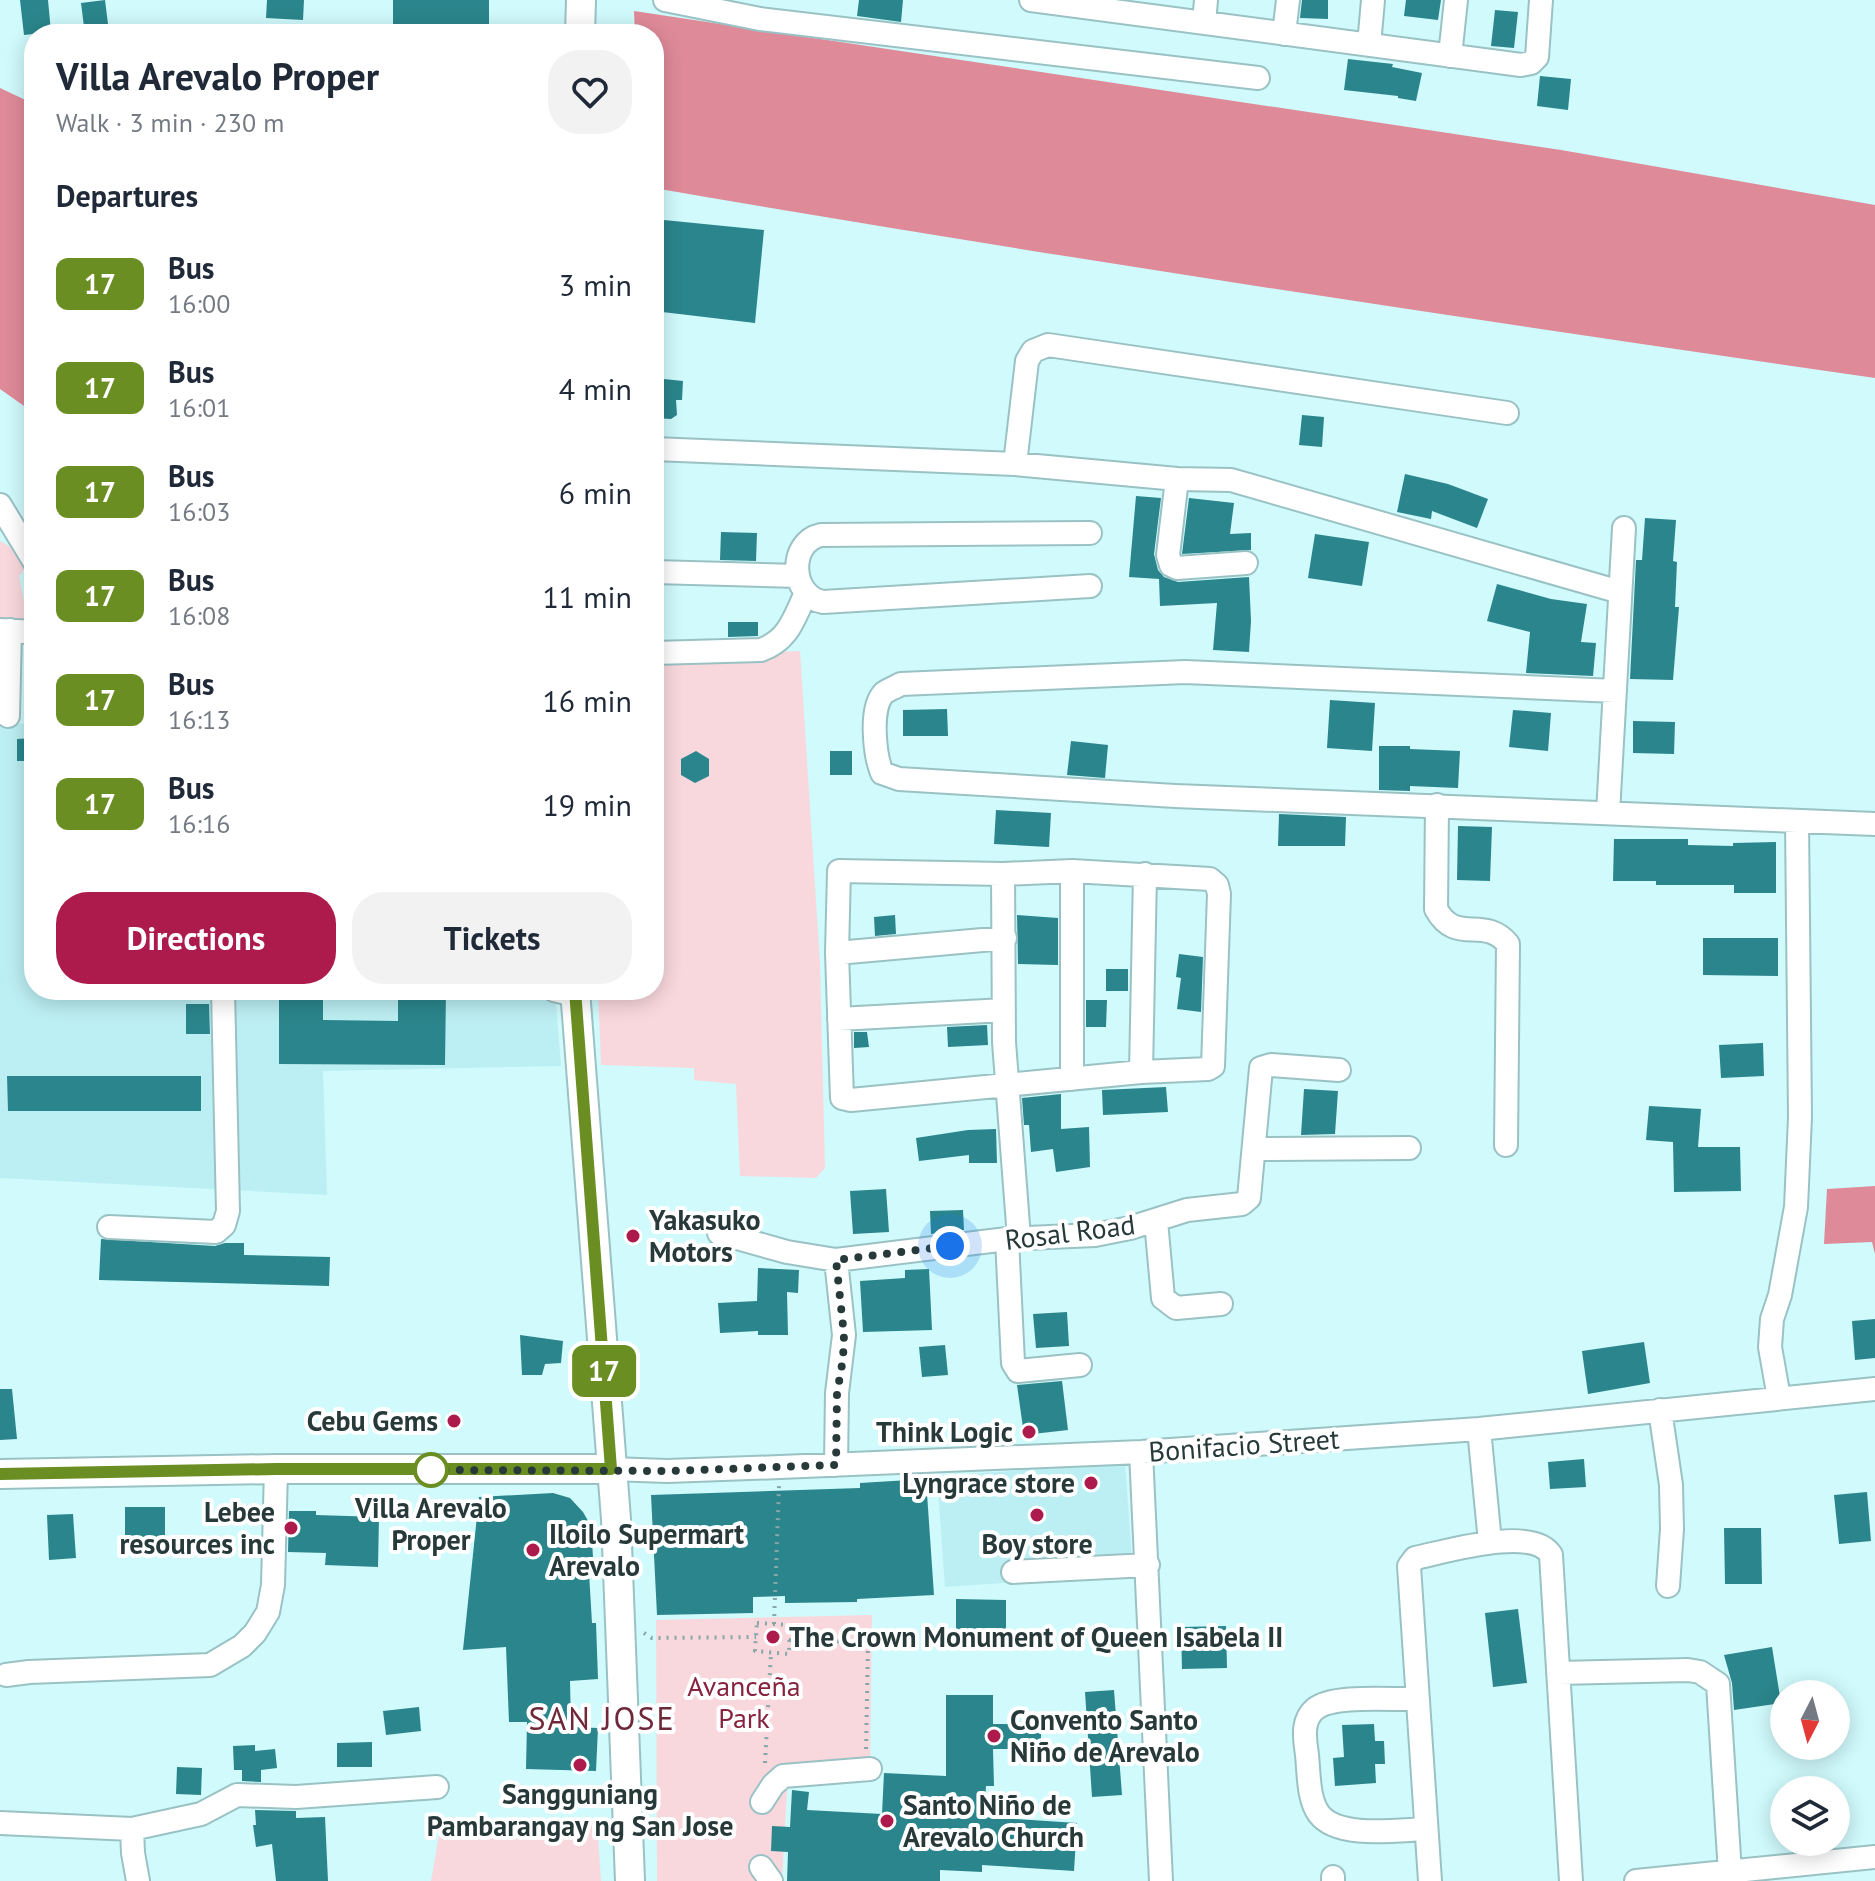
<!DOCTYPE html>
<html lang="en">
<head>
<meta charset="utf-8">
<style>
	body { margin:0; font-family:"PT Sans",sans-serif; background:#f2f2f3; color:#1f2937; height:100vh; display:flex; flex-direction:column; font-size:30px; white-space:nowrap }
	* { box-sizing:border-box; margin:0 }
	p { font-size:26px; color:#747a83 }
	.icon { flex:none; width:44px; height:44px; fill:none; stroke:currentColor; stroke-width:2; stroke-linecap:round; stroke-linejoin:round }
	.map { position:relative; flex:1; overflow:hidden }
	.sheet { position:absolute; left:24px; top:24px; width:640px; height:976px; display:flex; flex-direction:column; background:#fff; border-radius:32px; box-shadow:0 4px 20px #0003 }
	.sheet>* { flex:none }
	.badge { padding:0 16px; border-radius:12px; font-size:28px; line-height:52px }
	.needle { width:52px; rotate:186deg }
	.fabs { position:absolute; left:1770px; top:1680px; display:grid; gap:16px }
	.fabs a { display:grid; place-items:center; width:80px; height:80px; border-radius:50%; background:#fff; box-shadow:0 4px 20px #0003; font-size:40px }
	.you { position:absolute; width:40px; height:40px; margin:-20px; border:6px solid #fff; border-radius:50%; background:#1a73e8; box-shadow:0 0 0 12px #1a73e833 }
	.map>.badge { position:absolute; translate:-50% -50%; box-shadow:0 0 0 4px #fff }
	h2 { padding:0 32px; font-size:30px; line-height:72px }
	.round { display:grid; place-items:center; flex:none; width:84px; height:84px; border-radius:32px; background:#f2f2f3 }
	.summary { display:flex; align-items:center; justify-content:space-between; height:136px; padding:0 32px }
	h1 { font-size:38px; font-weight:700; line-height:60px }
	.primary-button { display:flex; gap:16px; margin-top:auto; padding:16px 32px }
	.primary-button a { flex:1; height:92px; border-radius:32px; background:#ad1b4c; color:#fff; font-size:32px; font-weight:700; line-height:92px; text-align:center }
	.primary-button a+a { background:#f2f2f3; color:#1f2937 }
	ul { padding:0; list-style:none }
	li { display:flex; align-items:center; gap:24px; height:104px; padding:0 32px }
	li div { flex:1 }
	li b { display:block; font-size:30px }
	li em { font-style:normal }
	li .badge { min-width:88px; font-weight:700; text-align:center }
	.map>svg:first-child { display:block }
</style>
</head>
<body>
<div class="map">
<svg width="1875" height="1881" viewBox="0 0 1875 1881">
	<rect width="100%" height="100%" fill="#d0fafc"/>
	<path fill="#bceff3" d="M0,723L34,724V990H555L561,1066L323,1071L327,1195L0,1178Z
		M1125,1463L1133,1574L945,1587L937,1476Z"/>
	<path fill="#f9d8dd" d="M0,541L9,546L25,568L19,576L26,612L34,613V626L0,623Z
		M800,651L820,964L825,1168L816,1178L740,1176L736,1084L694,1080V1068L601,1065L598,990H654V657Z
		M872,1615L870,1774H788L782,1881H657L656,1620Z
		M442,1817L597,1821L601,1881H431Z"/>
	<path fill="#df8a99" d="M634,11L1561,150L1875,205V378C1467,319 1060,258 654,188V34H635Z
		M0,88L34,104V413L0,389Z
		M1875,1186V1254L1872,1242L1824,1244L1827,1189Z"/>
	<path fill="#2a868c" d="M20,0H48L51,32L24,35Z
		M105,0L108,24L84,27L81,3Z
		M267,0H304L303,20L266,18Z
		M393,0H489V34H393Z
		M859,0H903L901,22L857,16Z
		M1302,0H1328V19L1300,18Z
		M1406,0H1441L1438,20L1404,16Z
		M1495,10L1518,12L1514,48L1491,46Z
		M1348,59L1393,64L1392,67L1422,73L1416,101L1398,98V96L1344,90Z
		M1540,76L1571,79L1568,110L1537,106Z
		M654,219L764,230L755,323L654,311Z
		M654,378L683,381L682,400H676L677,415L671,419L654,418Z
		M1302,415L1324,417L1322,447L1299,445Z
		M1405,474L1448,484L1488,499L1477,528L1432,511L1431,519L1397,512Z
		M1136,496L1161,498L1154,554L1158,570L1164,577L1178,582L1249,577L1251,621L1249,652L1213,650L1217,603L1160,606L1159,579L1129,577Z
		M1189,498L1234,503L1230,534L1251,533V550L1182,554Z
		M1645,518L1676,520L1673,561L1677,562L1675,607H1679L1673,680L1630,679L1636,560H1642Z
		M721,532L757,533L756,561L720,560Z
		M1315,534L1369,542L1362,586L1308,578Z
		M1497,584L1551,599L1587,604L1581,642L1596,643L1593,676L1526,673L1530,632L1487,621Z
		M728,622H758V636L728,637Z
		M1330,700L1375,703L1372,751L1327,748Z
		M947,709L948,736H903V710Z
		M1513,710L1551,713L1548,751L1509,747Z
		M1633,721L1675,722L1674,754L1633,753Z
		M34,738V761H17V739Z
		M1071,741L1108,745L1105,778L1067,775Z
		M1379,746H1410V749L1460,751L1458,788L1410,786V791L1379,790Z
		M696,751L709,759V776L695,783L681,775V759Z
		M830,751H852V775H830Z
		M996,810L1051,813L1049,847L994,844Z
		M1279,814L1346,817L1345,846H1278Z
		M1458,826L1492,827L1490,881L1457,880Z
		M1614,839H1688V845L1733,846V843L1776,842V893H1734V885H1656V881H1613Z
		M895,915L896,934L875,936L874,917Z
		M1017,915L1058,918V965L1018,964Z
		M1703,938H1778V976L1703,975Z
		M1179,954L1203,957L1201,1012L1177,1009L1181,978L1176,977Z
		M1106,969H1128V991H1106Z
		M279,990H323V1020L398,1021V990H446L445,1065L279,1064Z
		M1086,1000H1107L1106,1027H1086Z
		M186,1004H209L210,1034H186Z
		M987,1025L988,1045L948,1047L947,1027Z
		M854,1032H867L869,1047L854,1048Z
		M1763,1043L1764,1076L1721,1078L1719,1045Z
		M7,1076H201V1111H8Z
		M1166,1087L1168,1112L1103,1115L1102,1090Z
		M1304,1089L1338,1091L1335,1134L1301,1135Z
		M1061,1094V1129L1089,1127L1090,1167L1056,1172L1053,1149L1031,1152L1029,1125H1024L1022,1098Z
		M1649,1106L1701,1109L1698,1147H1740L1741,1191L1674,1192L1673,1142L1646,1140Z
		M996,1129L997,1163H969V1155L919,1161L916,1138L968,1130Z
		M886,1189L889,1232L853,1234L850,1191Z
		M963,1210L964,1230L931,1234L930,1211Z
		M101,1239L215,1246L225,1243H244V1255L330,1257L329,1286L99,1280Z
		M758,1268L799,1270L798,1293L787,1292L788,1335H758V1331L720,1333L718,1303L757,1301Z
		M929,1269L932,1330L863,1332L860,1281L905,1278V1270Z
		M1067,1312L1069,1346L1036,1348L1033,1314Z
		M1875,1319V1358L1855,1360L1852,1321Z
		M520,1335L563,1341L561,1363L545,1364L542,1375H522Z
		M1644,1342L1650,1383L1588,1394L1582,1351Z
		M945,1345L948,1375L922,1377L919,1347Z
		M1062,1381L1068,1430L1024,1435L1017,1385Z
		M0,1389H12L17,1439L0,1440Z
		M1584,1459L1586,1487L1550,1489L1548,1462Z
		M926,1479L934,1595L857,1599V1602L785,1603V1596L753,1597V1613L657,1615L651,1495L860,1488V1483Z
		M1867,1492L1871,1541L1839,1544L1834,1495Z
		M553,1493L570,1498L583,1512L591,1526L594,1573H589L592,1623H596L598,1679L570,1681L571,1727L598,1728L596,1771L526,1769L527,1722H509L506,1647L463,1650L479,1497Z
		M125,1507H165V1547H125Z
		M289,1511H316V1515L379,1517L378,1567L325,1565L326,1553L288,1552Z
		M73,1514L76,1558L49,1560L47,1515Z
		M1724,1528H1761L1762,1584H1725Z
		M956,1599L1006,1600V1632H956Z
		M1518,1609L1527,1683L1493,1687L1485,1613Z
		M1226,1626L1227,1668L1182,1669L1181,1627Z
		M1772,1647L1781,1703L1734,1710L1732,1683L1724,1655Z
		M1114,1690L1122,1795L1092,1797L1085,1692Z
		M946,1695H993V1724H1041V1749H993L994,1786H986L984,1817L1077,1823L1074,1871L982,1865V1872L940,1870V1881H787L788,1852L771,1851L772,1826L790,1827L792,1790L809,1792L807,1810L882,1814L884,1773L946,1776Z
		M419,1707L421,1731L386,1735L383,1711Z
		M1374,1724L1375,1741H1384L1385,1764H1375L1376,1783L1335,1786L1333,1758L1344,1757L1342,1725Z
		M372,1742V1767H337V1743Z
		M255,1745V1751L275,1749L277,1768L261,1770V1782L242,1781V1770H234L233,1746Z
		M177,1767L202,1768L201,1795L176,1794Z
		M255,1810L296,1811V1818L325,1817L328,1881H276L272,1844L256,1847L253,1825H256Z"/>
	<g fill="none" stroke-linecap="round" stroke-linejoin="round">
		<defs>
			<path id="minor" d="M665,0L760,19L1258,78
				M1031,0L1521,65L1531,63L1537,57L1541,0
				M1204,23L1206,0
				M1284,34L1288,0
				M1369,45L1373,0
				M1450,56L1456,0
				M654,449L1015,464L1177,479L1231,480L1620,592
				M1015,464L1027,361L1033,351L1048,345L1507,413
				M1177,479L1168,555L1171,565L1177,568L1246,563
				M0,505L34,561
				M654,572L797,576
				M1090,586L823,602C790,596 788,542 821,535L1090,533
				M0,630L34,632
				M654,653L761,650C789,640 794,618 806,593
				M1615,691L1185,672L901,684C896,687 888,690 884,693C869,708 875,756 882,773L899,779L1175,796L1875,824
				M8,716L10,630
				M1437,805L1436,909C1456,946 1484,915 1508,944L1506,1145
				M1608,813L1624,528
				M839,871L1003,874L1072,871L1210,879L1217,885L1219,894L1213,1066L1208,1069L1141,1072L851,1100L842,1098L837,953Z
				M1072,871V1079
				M1003,874L1004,1042L1019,1238
				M837,953L1005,938
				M554,990L575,995
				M839,1019L1004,1010
				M1141,1072L1145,874
				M1254,1149L1409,1148
				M1156,1221L1163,1298L1176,1308L1221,1304
				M109,1227L216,1232L224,1225L228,1211L223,990
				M719,1233L787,1252L836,1260L1007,1239L1095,1235L1130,1228L1187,1210L1242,1204L1249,1198L1261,1068L1271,1065L1339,1070
				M1007,1239L1013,1363L1018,1371L1080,1365
				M836,1260L844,1335L837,1393L836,1465
				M1779,1398L1770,1347L1772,1319L1780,1295L1796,1207L1800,1117L1797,821
				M1660,1410L1671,1485L1672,1529L1668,1586
				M1479,1429L1490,1542
				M1141,1452L1161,1881
				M611,1469L667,1471L780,1467L1141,1452L1479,1429L1875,1389
				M1013,1572L1148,1565
				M1558,1673L1688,1670L1700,1672L1718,1684L1730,1873
				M6,1675L29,1672L210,1665L242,1646L255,1633L268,1612L273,1585L276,1469
				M1418,1699C1393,1700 1333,1694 1315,1709C1301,1721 1305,1739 1307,1755C1309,1774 1308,1799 1319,1814C1338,1839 1397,1830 1426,1829
				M762,1802L773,1785L783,1776L870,1769
				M0,1823L132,1829
				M761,1867L771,1881
				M138,1881L133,1853L132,1829L201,1814L237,1795L296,1797L437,1787
				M1333,1881V1877
				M1430,1881L1409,1566L1415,1558C1445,1552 1533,1525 1551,1555L1571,1881
				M1636,1881L1875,1857"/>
			<path id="major" d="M580,34L581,0
				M575,990L616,1519L630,1881
				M0,1474L276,1469H611"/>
		</defs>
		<use href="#minor" stroke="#9ac2c5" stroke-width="26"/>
		<use href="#major" stroke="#9ac2c5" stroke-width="32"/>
		<path stroke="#87a6a8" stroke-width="4" stroke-dasharray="2 6" stroke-linecap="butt" d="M757,1623L790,1625L789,1654L755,1651Z
			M774,1624L779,1486
			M644,1633L652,1638L756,1637
			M789,1640L868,1642L866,1751
			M765,1763L771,1653"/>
		<use href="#minor" stroke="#fff" stroke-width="22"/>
		<use href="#major" stroke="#fff" stroke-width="28"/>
	</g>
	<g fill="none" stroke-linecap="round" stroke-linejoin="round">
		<defs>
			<path id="line" d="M0,1474L276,1469H611L575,990"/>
		</defs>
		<use href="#line" stroke="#fff" stroke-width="18"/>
		<use href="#line" stroke="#6b8e23" stroke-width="12"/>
		<path stroke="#28393a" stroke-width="8" stroke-dasharray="0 14.4" d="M431,1470L667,1471L836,1465L837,1393L843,1359L844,1335L836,1260L950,1246"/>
	</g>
	<g fill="#ad1b4c" stroke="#fff" stroke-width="3">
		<circle cx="633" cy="1236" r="8"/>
		<circle cx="454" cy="1421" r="8"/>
		<circle cx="1029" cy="1432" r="8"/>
		<circle cx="1091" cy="1483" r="8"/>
		<circle cx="1037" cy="1515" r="8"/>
		<circle cx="291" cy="1528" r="8"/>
		<circle cx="533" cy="1550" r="8"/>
		<circle cx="773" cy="1637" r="8"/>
		<circle cx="994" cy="1736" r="8"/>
		<circle cx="580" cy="1765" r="8"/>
		<circle cx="887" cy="1821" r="8"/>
	</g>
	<circle fill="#fff" stroke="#6b8e23" stroke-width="4" cx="431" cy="1470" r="16"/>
	<g text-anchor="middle" stroke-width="8" stroke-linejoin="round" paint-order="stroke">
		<g font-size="28" font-weight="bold" fill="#28393a" stroke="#fff" text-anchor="start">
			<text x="649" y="1230">Yakasuko<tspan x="649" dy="32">Motors</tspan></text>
			<text x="438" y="1431" text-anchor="end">Cebu Gems</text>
			<text x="1013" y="1442" text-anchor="end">Think Logic</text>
			<text x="1075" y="1493" text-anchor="end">Lyngrace store</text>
			<text x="275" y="1522" text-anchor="end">Lebee<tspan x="275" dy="32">resources inc</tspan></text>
			<text x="549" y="1544">Iloilo Supermart<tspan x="549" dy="32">Arevalo</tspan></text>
			<text x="1037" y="1554" text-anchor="middle">Boy store</text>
			<text x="789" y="1647">The Crown Monument of Queen Isabela II</text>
			<text x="1010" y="1730">Convento Santo<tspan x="1010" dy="32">Niño de Arevalo</tspan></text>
			<text x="580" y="1804" text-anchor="middle">Sangguniang<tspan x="580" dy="32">Pambarangay ng San Jose</tspan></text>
			<text x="903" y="1815">Santo Niño de<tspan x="903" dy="32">Arevalo Church</tspan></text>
		</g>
		<g font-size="28" fill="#28393a" stroke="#fff">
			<text transform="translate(1070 1232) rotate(-7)" y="10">Rosal Road</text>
			<text transform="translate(1244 1445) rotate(-4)" y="10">Bonifacio Street</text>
		</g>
		<g font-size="28" font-weight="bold" fill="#28393a" stroke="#fff">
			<text x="431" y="1518">Villa Arevalo<tspan x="431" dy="32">Proper</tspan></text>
		</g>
		<g font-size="28" fill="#87233f" stroke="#fff">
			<text x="744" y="1696">Avanceña<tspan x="744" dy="32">Park</tspan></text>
		</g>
		<g font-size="32" letter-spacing="2" fill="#6e2839" stroke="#fff">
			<text x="602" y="1730">SAN JOSE</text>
		</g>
	</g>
</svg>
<div class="fabs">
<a><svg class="needle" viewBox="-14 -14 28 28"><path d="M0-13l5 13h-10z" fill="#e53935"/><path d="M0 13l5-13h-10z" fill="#747a83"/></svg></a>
<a><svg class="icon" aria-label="layers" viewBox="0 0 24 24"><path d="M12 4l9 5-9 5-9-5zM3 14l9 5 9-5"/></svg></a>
</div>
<div class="you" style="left:950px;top:1246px"></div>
<b class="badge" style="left:604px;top:1371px;background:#6b8e23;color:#fff">17</b>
<section class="sheet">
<div class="summary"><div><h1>Villa Arevalo Proper</h1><p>Walk · 3 min · 230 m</p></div><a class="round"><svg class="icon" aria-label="heart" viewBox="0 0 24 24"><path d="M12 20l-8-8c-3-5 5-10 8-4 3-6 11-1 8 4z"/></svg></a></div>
<h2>Departures</h2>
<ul>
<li><span class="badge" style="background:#6b8e23;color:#fff">17</span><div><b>Bus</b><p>16:00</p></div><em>3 min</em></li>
<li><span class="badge" style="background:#6b8e23;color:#fff">17</span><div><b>Bus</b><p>16:01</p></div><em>4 min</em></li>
<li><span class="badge" style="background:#6b8e23;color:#fff">17</span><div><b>Bus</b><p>16:03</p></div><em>6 min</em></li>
<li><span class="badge" style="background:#6b8e23;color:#fff">17</span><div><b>Bus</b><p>16:08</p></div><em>11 min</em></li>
<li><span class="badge" style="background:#6b8e23;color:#fff">17</span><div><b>Bus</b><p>16:13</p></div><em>16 min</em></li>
<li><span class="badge" style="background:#6b8e23;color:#fff">17</span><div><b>Bus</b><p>16:16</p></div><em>19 min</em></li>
</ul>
<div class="primary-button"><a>Directions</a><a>Tickets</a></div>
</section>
</div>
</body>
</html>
